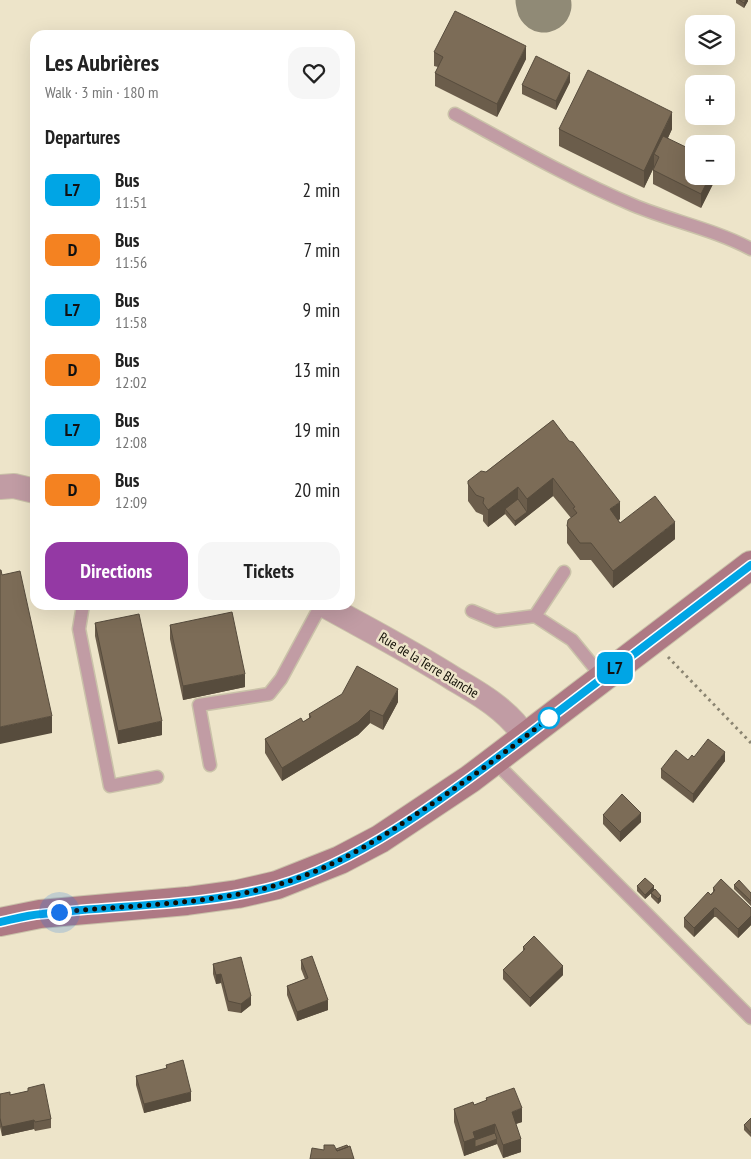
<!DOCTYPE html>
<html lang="en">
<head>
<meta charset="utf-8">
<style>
	body { margin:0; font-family:"PT Sans Narrow",sans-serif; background:#f6f6f6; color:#222; height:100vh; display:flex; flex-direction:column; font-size:19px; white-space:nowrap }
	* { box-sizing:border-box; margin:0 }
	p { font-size:16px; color:#767676 }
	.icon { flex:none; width:28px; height:28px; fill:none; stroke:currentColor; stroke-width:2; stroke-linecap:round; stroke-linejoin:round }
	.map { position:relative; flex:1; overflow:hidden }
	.details { position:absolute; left:30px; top:30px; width:325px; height:580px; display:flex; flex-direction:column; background:#fff; border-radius:15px; box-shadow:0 5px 20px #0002 }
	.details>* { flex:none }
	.badge { padding:0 10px; border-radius:8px; font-size:18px; line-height:32px }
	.tools { position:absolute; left:685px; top:15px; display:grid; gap:10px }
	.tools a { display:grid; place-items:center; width:50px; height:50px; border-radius:10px; background:#fff; box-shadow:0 5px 20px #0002; font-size:25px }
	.you { position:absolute; width:25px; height:25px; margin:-12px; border:4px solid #fff; border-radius:50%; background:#1a73e8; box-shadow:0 0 0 8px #1a73e833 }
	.map>.badge { position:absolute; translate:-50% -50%; box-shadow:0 0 0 2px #fff }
	h2 { padding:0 15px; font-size:19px; line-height:45px }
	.round { display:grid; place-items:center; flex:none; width:52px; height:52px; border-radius:15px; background:#f6f6f6 }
	.overview { display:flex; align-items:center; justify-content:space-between; height:85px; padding:0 15px }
	h1 { font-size:24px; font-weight:700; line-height:38px }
	.primary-button { display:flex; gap:10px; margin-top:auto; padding:10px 15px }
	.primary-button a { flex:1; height:58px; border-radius:15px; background:#9439a4; color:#fff; font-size:20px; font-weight:700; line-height:58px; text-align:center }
	.primary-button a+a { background:#f6f6f6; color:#222 }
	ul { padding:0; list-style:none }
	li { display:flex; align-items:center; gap:15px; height:60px; padding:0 15px }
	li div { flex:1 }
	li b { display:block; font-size:19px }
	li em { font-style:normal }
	li .badge { min-width:55px; font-weight:700; text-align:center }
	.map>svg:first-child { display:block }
</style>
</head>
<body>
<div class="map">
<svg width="751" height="1159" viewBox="0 0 751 1159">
	<rect width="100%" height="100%" fill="#ede4c9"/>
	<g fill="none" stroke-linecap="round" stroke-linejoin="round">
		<path stroke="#908a76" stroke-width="55" d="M543,0L544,5"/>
		<defs>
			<path id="lane" d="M455,114C514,146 571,179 633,205C671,221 713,229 751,249
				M564,572L535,616L572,640L603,678
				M83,605L79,629L110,786L157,777
				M472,611L496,621L535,616
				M494,761L751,1018
				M210,765L199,705L269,694L281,679L321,605"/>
			<path id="street" d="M0,487L14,486L35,491
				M324,605C367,629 412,652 454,679C480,694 509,711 525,737"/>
			<path id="secondary" d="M0,922L40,914L187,901L238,894L277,885L340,860L380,839L470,779L751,565"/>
		</defs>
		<use href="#lane" stroke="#cac2a9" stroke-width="15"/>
		<use href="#street" stroke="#cac2a9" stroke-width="26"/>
		<use href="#secondary" stroke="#cac2a9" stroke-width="30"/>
		<path stroke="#8a8471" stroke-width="3" stroke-dasharray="2.5 4" stroke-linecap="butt" d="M668,657L751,743"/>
		<use href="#lane" stroke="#c19ca4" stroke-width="12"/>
		<use href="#street" stroke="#c19ca4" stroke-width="24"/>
		<use href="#secondary" stroke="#ae7984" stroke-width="28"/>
	</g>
	<path fill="#6b5d4b" d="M736,0H748V1L744,8L736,3Z
		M434,52L526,59L497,117L435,86V73L438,67L434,66Z
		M570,82L556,110L522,94V85Z
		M559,129H672L668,138L717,176L701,208L653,184V170L654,167L644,188L559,146Z
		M553,420L620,519L618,520L620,523L675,539L613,588L591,560H580L567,543V526L571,518L553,496L515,526L505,514L488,527L483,521V515L476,512L468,501V484L486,472Z
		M95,623L162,735L118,744L95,636Z
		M170,625L245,687L183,700L170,639Z
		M398,702L383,730L370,723L358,735L282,781L265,753V739L303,722L309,718V714Z
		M694,757L725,761L693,803L661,778V769Z
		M603,815L641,822L620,842L603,824Z
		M734,885L751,893V906L734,889Z
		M637,886L654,890L661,901L658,904L651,897V893L645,899L637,891Z
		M713,888L751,908V925L738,938L716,917H714L694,937L684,927V918L713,892Z
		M523,947L563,975L530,1007L503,979V970L523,951Z
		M301,960L328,1010L297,1021L287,995V986L305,979L301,969Z
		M213,964L251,1005L241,1013L228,1011L221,983L216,984L213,974Z
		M166,1065L191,1101L144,1113L136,1085V1076L166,1069Z
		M28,1088L51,1119V1128L35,1131L34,1129L2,1136L0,1127V1094L10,1095L28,1091Z
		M486,1098L522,1122L516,1124L521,1152L503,1158L497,1144L464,1156L454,1122V1109L474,1105L486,1101Z
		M751,1118V1137L744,1130V1125Z"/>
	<path fill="#574c3d" d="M746,0H748V1L744,8V3Z
		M526,46V59L497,117V104Z
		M570,73V82L556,110V101Z
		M672,112V129L659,157L654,154V167L644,188V171Z
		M710,176H717L701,208V194Z
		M553,478V496L515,526V521L527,512V499Z
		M518,487V504L505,509V514L488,527V510Z
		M620,502V519L610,526V509Z
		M675,522V539L613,588V571Z
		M245,674V687L183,700V686Z
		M398,689V702L383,730V716Z
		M370,710V723L358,735L282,781V768Z
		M52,716V733L0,744V727Z
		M162,721V735L118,744V731Z
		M725,752V761L693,803V794Z
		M641,813V822L620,842V832Z
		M654,886V891L645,899V895Z
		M661,896V901L658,904V899Z
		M714,908V917L694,937V928Z
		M751,916V925L738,938V929Z
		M563,966V975L530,1007V998Z
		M221,974V983L216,984V975Z
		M251,996V1005L241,1013V1004Z
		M328,1000V1010L297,1021V1012Z
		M191,1092V1101L144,1113V1104Z
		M522,1108V1122L512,1125V1112Z
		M34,1120V1129L2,1136V1127Z
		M495,1124V1137L475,1144V1152L464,1156V1142L473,1132Z
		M497,1139V1144L475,1152V1147Z
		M521,1139V1152L503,1158V1145Z"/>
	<path fill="#7c6c57" stroke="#574c3d" d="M739,0H746L744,3Z
		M455,11L526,46L497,104L435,73L443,57L434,52Z
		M536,56L570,73L556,101L522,85Z
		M588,70L672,112L644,171L559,129Z
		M663,136L694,151V176H710L701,194L653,170L659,157L654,154Z
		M553,420L569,441L573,442L620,502L610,509L620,523L655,496L675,522L613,571L591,543H580L567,526L568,520L577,513L573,508L575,507L553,478L527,499L518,487L488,510L483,503L484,498L476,495L468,484V481L481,471L486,472Z
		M518,499L527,512L515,521L505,509Z
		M0,570H1L2,575L20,571L52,716L0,727Z
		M232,612L245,674L183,686L170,625Z
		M139,614L162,721L118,731L95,623Z
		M357,666L398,689L383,716L370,710L358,722L282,768L265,739L301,718L303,722L311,717L309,714L342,694Z
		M708,739L725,752L693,794L661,769L676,750L688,760L692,755L694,757Z
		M622,794L641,813L620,832L603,815Z
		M645,878L654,886L645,895L637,886Z
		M721,879L751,908V916L738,929L716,908H714L694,928L684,918L708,892L711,895L715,890L713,888Z
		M739,880L751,893V901L734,885Z
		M655,889L661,896L658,899L651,893Z
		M534,936L563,966L530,998L503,970L525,949L523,947Z
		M312,956L328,1000L297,1012L287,986L308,978L301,960Z
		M241,957L251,996L241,1004L228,1001L221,974L216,975L213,964Z
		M183,1060L191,1092L144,1104L136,1076L167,1068L166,1065Z
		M44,1084L51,1119L35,1122L34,1120L2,1127L0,1118V1094L10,1092V1095L28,1091V1088Z
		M514,1088L522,1108L512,1112L521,1139L503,1145L495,1124L473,1132L475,1138L464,1142L454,1109L473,1102L474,1105L487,1100L486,1098Z
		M751,1118V1133L744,1125Z
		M495,1133L497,1139L475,1147V1140Z
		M324,1145H334L337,1151L350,1146L354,1159H310L312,1148L324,1150Z
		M347,1145L348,1147L337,1151L336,1149Z"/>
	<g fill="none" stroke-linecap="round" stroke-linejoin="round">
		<defs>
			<path id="line" d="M0,922C14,919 28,915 42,914C120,904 201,907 276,886C366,860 455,789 529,734C603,677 677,621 751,565"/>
		</defs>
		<use href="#line" stroke="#fff" stroke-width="11"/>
		<use href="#line" stroke="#00a5e5" stroke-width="8"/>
		<path stroke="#100d04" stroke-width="5" stroke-dasharray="0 9" d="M59,912C130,905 209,905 277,885C328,870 374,843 418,813C466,782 511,748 556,713L549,718"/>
	</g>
	<circle fill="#fff" stroke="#00a5e5" stroke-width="2.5" cx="549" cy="718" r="10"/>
	<g text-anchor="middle" stroke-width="5" stroke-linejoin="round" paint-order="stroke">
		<g font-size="14" fill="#100d04" stroke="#ede4c9">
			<text transform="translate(429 665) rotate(31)" y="5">Rue de la Terre Blanche</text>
		</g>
	</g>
</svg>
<div class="tools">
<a><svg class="icon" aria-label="layers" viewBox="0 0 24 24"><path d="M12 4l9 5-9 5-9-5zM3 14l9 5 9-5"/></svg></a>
<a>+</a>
<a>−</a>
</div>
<div class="you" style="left:59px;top:912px"></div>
<b class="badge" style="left:615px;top:668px;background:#00a5e5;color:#111">L7</b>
<section class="details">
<div class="overview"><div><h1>Les Aubrières</h1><p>Walk · 3 min · 180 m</p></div><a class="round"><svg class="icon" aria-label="heart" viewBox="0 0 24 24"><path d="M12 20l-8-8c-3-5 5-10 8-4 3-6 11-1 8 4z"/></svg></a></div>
<h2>Departures</h2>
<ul>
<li><span class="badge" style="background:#00a5e5;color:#111">L7</span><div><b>Bus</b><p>11:51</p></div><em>2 min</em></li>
<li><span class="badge" style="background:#f48221;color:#111">D</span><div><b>Bus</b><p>11:56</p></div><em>7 min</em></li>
<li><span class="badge" style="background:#00a5e5;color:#111">L7</span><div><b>Bus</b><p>11:58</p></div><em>9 min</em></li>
<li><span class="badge" style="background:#f48221;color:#111">D</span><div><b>Bus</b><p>12:02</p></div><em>13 min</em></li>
<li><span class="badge" style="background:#00a5e5;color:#111">L7</span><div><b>Bus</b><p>12:08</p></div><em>19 min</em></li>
<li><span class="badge" style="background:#f48221;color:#111">D</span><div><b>Bus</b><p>12:09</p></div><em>20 min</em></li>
</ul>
<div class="primary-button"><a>Directions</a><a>Tickets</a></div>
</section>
</div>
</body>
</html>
